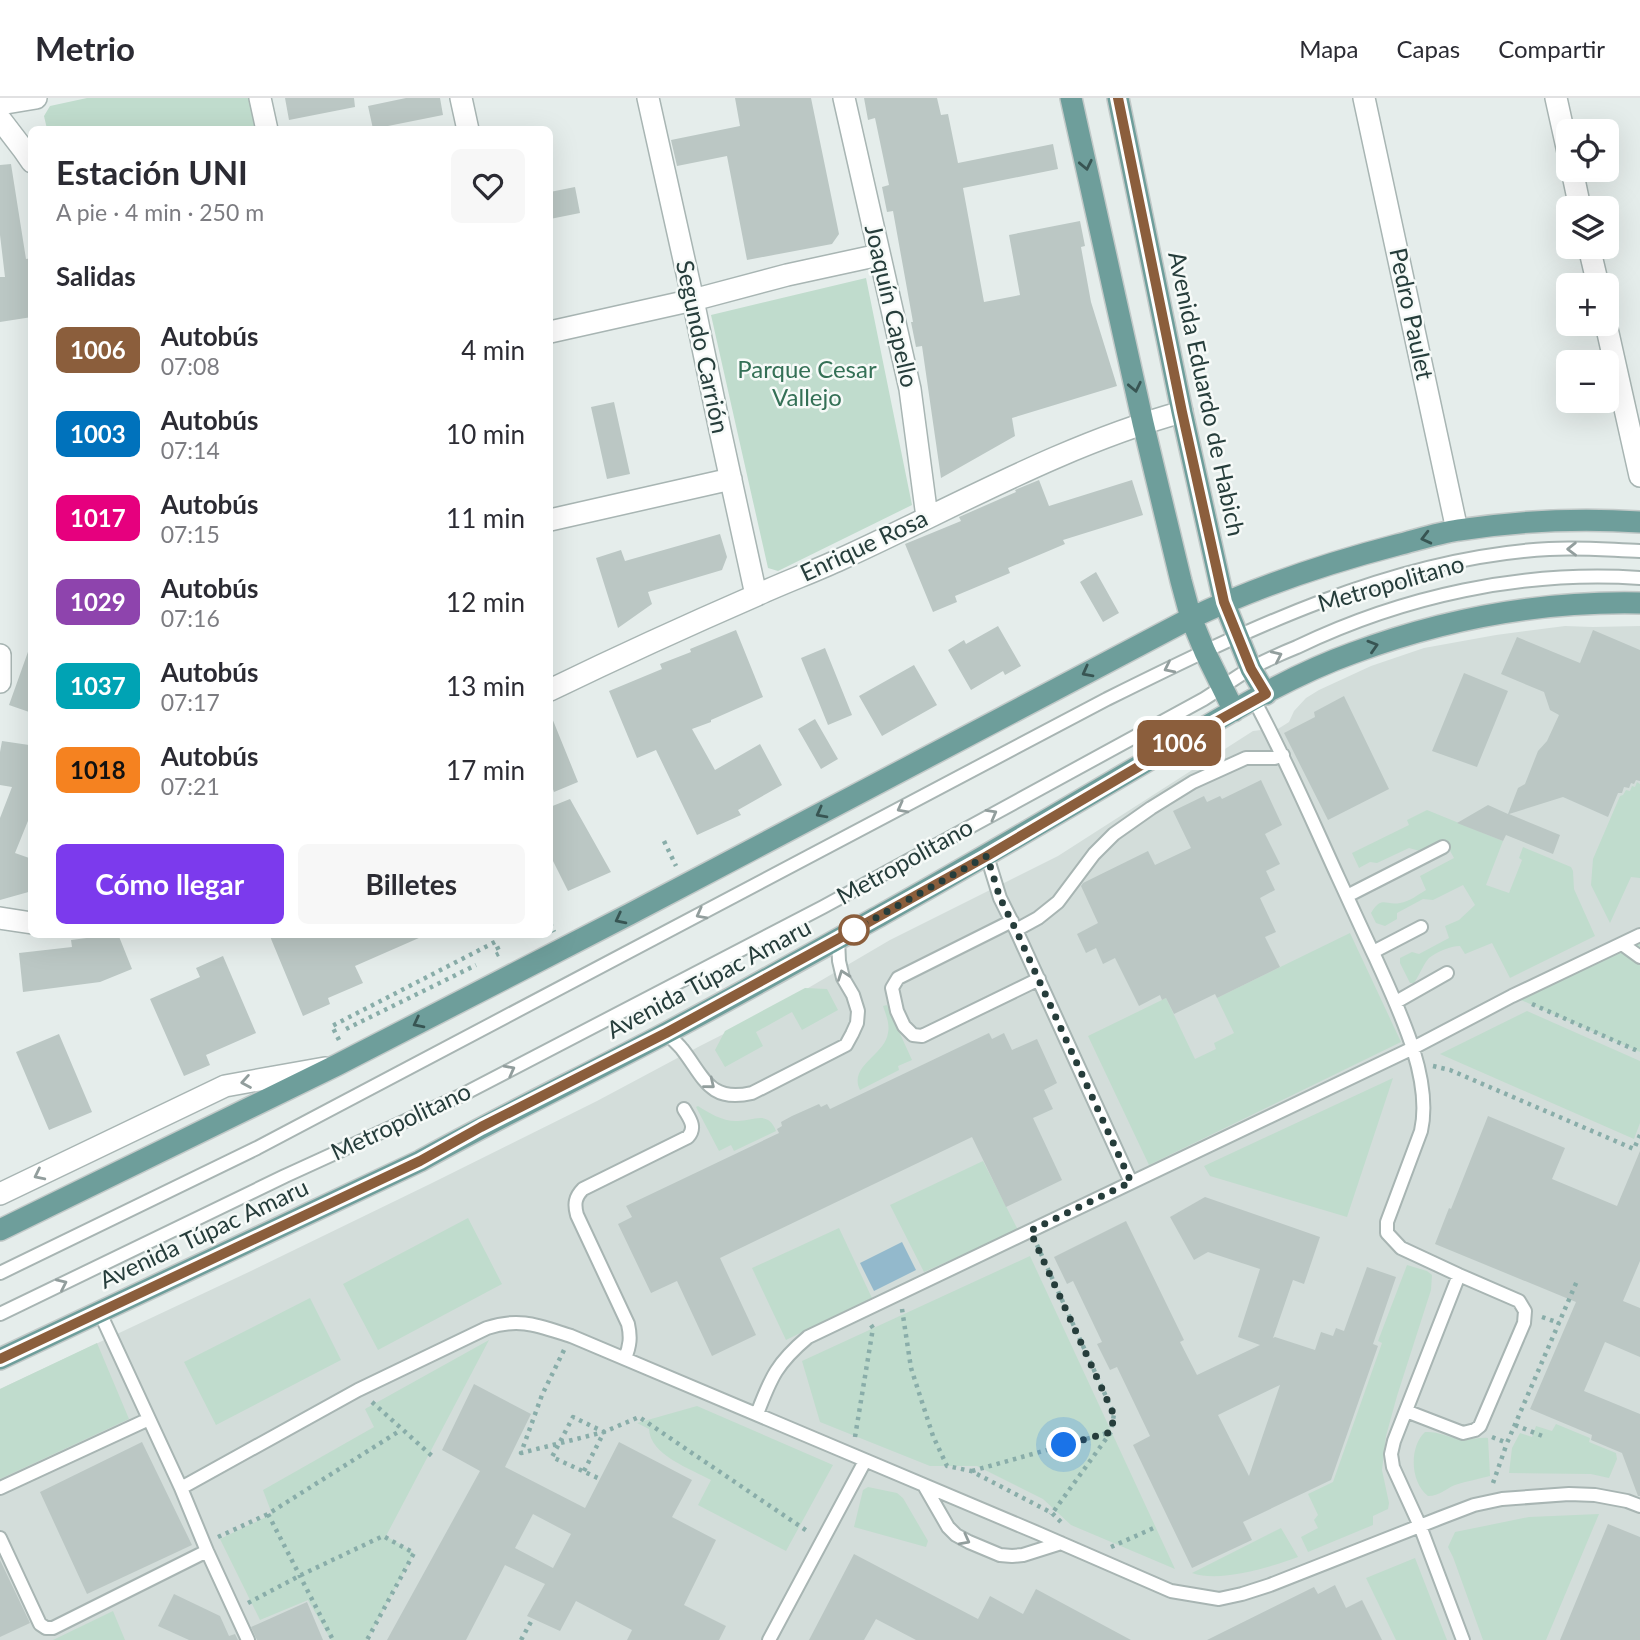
<!DOCTYPE html>
<html lang="es">
<head>
<meta charset="utf-8">
<style>
	body { margin:0; font-family:Lato,sans-serif; background:#f7f7f7; color:#2b2b33; height:100vh; display:flex; flex-direction:column; font-size:26px; white-space:nowrap }
	* { box-sizing:border-box; margin:0 }
	p { font-size:23px; color:#7c7c81 }
	.icon { flex:none; width:38px; height:38px; fill:none; stroke:currentColor; stroke-width:2; stroke-linecap:round; stroke-linejoin:round }
	.map { position:relative; flex:1; overflow:hidden }
	.details { position:absolute; left:28px; top:28px; width:525px; height:812px; display:flex; flex-direction:column; background:#fff; border-radius:10px; box-shadow:0 7px 28px #0002 }
	.details>* { flex:none }
	.badge { padding:0 14px; border-radius:10px; font-size:24px; line-height:46px }
	.tools { position:absolute; left:1556px; top:21px; display:grid; gap:14px }
	.tools a { display:grid; place-items:center; width:63px; height:63px; border-radius:10px; background:#fff; box-shadow:0 7px 28px #0002; font-size:35px }
	.you { position:absolute; width:35px; height:35px; margin:-18px; border:5px solid #fff; border-radius:50%; background:#1a73e8; box-shadow:0 0 0 10px #1a73e833 }
	.map>.badge { position:absolute; translate:-50% -50%; box-shadow:0 0 0 4px #fff }
	h2 { padding:0 28px; font-size:26px; line-height:63px }
	.round { display:grid; place-items:center; flex:none; width:74px; height:74px; border-radius:10px; background:#f7f7f7 }
	.overview { display:flex; align-items:center; justify-content:space-between; height:119px; padding:0 28px }
	h1 { font-size:33px; font-weight:700; line-height:52px }
	.action { display:flex; gap:14px; margin-top:auto; padding:14px 28px }
	.action a { flex:1; height:80px; border-radius:10px; background:#7c3aed; color:#fff; font-size:28px; font-weight:700; line-height:80px; text-align:center }
	.action a+a { background:#f7f7f7; color:#2b2b33 }
	ul { padding:0; list-style:none }
	li { display:flex; align-items:center; gap:21px; height:84px; padding:0 28px }
	li div { flex:1 }
	li b { display:block; font-size:26px }
	li em { font-style:normal }
	li .badge { min-width:77px; font-weight:700; text-align:center }
	header { display:flex; align-items:center; gap:42px; box-sizing:border-box; height:98px; padding:0 35px; background:#fff; border-bottom:2px solid #e1e1e2 }
	header strong { font-size:33px }
	nav { display:flex; gap:38px; margin-inline-start:auto; font-size:24px }
	.map>svg:first-child { display:block }
</style>
</head>
<body>
<header>
<strong>Metrio</strong>
<nav><a>Mapa</a><a>Capas</a><a>Compartir</a></nav>
</header>
<div class="map">
<svg width="1640" height="1542" viewBox="0 0 1640 1542">
	<rect width="100%" height="100%" fill="#e5edeb"/>
	<path fill="#d3ddda" d="M1565,528L1593,529L1640,528V1542H0V1291L251,1173L430,1086L597,1003L700,948L769,913L890,842L1058,758L1253,633L1261,632L1267,638L1289,624L1294,613L1306,600L1319,592L1371,568L1424,550L1496,537Z"/>
	<path fill="#c0dccd" d="M87,0H250L257,31H47L44,18L50,8Z
		M866,180L912,407L778,473L768,470L711,217Z
		M1637,684L1640,686V780L1631,779L1610,825L1591,787L1593,761L1620,698L1623,697L1626,692L1630,693L1632,688L1635,689Z
		M1427,712L1503,743L1486,787L1509,795L1522,762L1519,760L1523,749L1571,769L1573,773L1574,791L1595,838L1510,880L1492,845L1465,856L1460,848C1450,848 1437,854 1429,860C1424,865 1419,878 1414,885H1410L1400,865V860L1412,854L1419,856L1449,840L1445,828L1459,822L1475,807L1463,787L1433,802L1423,801L1397,815V821L1385,828L1376,825L1371,815C1382,797 1385,808 1400,805C1409,804 1419,796 1426,792L1420,778L1454,760L1444,742L1420,753L1409,750L1377,765L1370,764L1359,770L1352,755L1409,727L1407,722Z
		M1350,835L1401,944L1149,1067L1088,938L1166,900L1195,961L1216,951L1214,945L1234,935L1217,900Z
		M1640,837V954L1512,898Z
		M805,890L827,891L838,912L802,932L792,914L756,934L763,948L725,969L715,952L725,933Z
		M887,907L912,962L898,968L899,972L860,992C848,968 885,957 888,935C890,926 886,917 883,908Z
		M1527,913L1640,963V1025L1634,1041L1440,956Z
		M1393,980L1347,1119L1210,1078L1204,1068Z
		M698,1008C709,1015 722,1023 736,1023C752,1024 768,1011 776,1033L734,1053L731,1047L719,1053L696,1009Z
		M983,1063L1018,1132L924,1174L890,1107Z
		M468,1120L502,1186L378,1252L343,1186Z
		M839,1130L872,1200L786,1242L752,1170Z
		M1030,1158L1175,1471L1071,1427L1043,1401L977,1368H930L820,1324L802,1263Z
		M1407,1167L1427,1173L1432,1177L1431,1192L1397,1298L1386,1338L1382,1372L1389,1405L1388,1411L1373,1418V1427L1308,1454L1301,1439L1318,1430L1314,1422L1318,1417L1308,1396L1333,1384L1382,1245L1378,1243Z
		M310,1200L341,1262L216,1327L184,1264Z
		M489,1242L386,1438L414,1455L367,1542H331L308,1502L260,1522L220,1441L272,1416L263,1392L374,1329L365,1311Z
		M97,1245L129,1321L0,1381V1291Z
		M697,1308L833,1367L786,1453L698,1407L711,1382C691,1371 650,1357 649,1331L637,1325Z
		M1556,1326L1590,1340L1589,1344L1616,1355L1617,1361L1609,1380L1591,1376L1509,1375L1512,1350L1520,1335L1532,1339L1536,1328L1552,1333Z
		M1425,1334C1437,1333 1448,1339 1459,1341C1469,1343 1478,1339 1488,1340L1490,1378C1479,1381 1467,1383 1455,1387C1445,1391 1440,1398 1428,1398C1410,1384 1409,1349 1425,1334Z
		M868,1389L897,1395L903,1400L928,1443L926,1449L854,1429L863,1392Z
		M1599,1416L1546,1542H1483L1453,1459L1448,1449L1455,1434L1529,1419Z
		M1281,1430L1298,1459C1271,1469 1220,1485 1192,1475Z
		M1415,1460L1447,1542H1396L1366,1480Z
		M113,1513L125,1542H53Z"/>
	<path fill="#93b9cc" d="M902,1144L916,1172L874,1193L860,1165Z"/>
	<path fill="#bbc7c4" fill-rule="evenodd" d="M285,0H354L355,9L289,22Z
		M406,0H440L443,17L373,31L368,8Z
		M735,0H811L839,136L832,146L747,162L727,58L677,68L671,42L740,28Z
		M864,0H937L941,17L948,16L958,65L1053,46L1058,71L963,90L984,204L1020,197L1009,137L1080,123L1085,148L1081,149L1091,204L1117,288L1012,320L1015,338L941,380L922,248L916,249L911,224H913L893,113L887,114L882,89L889,87L875,20L868,22Z
		M11,66L26,161L32,160V219L0,224V179H5L0,137V67Z
		M575,89L580,115L550,121V94Z
		M614,304L630,376L607,381L591,309Z
		M1039,382L1049,408L1132,382L1143,417L1063,442L1065,446L1008,470L1010,475L955,498L957,504L933,514L905,446L961,423L959,419L1016,394L1015,392Z
		M720,436L727,459L722,472L648,494L652,506L618,530L596,460L621,452L625,463Z
		M1096,474L1119,515L1103,524L1080,484Z
		M998,528L1021,568L1005,577L1003,573L971,592L948,552L964,542L966,546Z
		M736,532L763,599L711,622V624L692,631L715,672L760,646L782,687L738,712L741,717L697,737L656,652L637,660L609,593L662,571L660,566L691,554L690,551Z
		M1593,532L1640,552V683L1636,682L1634,686L1631,685L1629,690L1624,689L1622,695H1618L1608,719L1563,699L1509,716L1560,737L1553,756L1506,737L1503,743L1457,725L1488,707L1508,716L1518,690L1525,686L1538,653L1547,643L1559,617L1550,612L1544,594L1501,576L1517,539L1580,565Z
		M825,550L852,617L828,627L801,560Z
		M29,551H32V615L9,607Z
		M914,567L937,607L882,638L859,598Z
		M1464,575L1508,593L1477,669L1432,653Z
		M1344,598L1389,691L1328,722L1284,635L1315,619L1314,614Z
		M550,615L578,684L554,694L550,683Z
		M815,621L838,661L821,671L798,631Z
		M2,643L29,647L32,644V713L15,755L32,761V793L0,802V720L12,689L0,687V654Z
		M1261,682L1282,727L1265,736L1280,766L1266,773L1275,792L1260,800L1276,834L1265,839L1280,869L1217,900L1215,896L1174,916L1166,900L1162,902L1160,897L1139,908L1115,860L1103,866L1096,850L1086,855L1077,836L1098,825L1081,788L1083,785L1148,753L1155,767L1191,750L1173,713L1204,698L1207,704L1220,698L1222,701Z
		M570,701L611,774L568,793L550,757V709Z
		M118,836L132,871L100,884L23,894L19,855L72,849L71,842Z
		M269,836H428L355,868L363,885L328,900L330,906L303,918Z
		M223,858L256,935L206,957L210,967L184,978L150,901L200,879L196,870Z
		M989,935L992,941L1004,935L1012,952L1037,941L1057,985L1044,992L1053,1011L1033,1020L1062,1082L1006,1109L972,1039L720,1160L756,1237L712,1258L677,1183L651,1195L618,1126L632,1119L626,1108L779,1035L777,1031L782,1028L781,1024L792,1018L819,1006L821,1009L827,1006L830,1011Z
		M59,936L92,1014L49,1032L16,954Z
		M1488,1018L1565,1050L1552,1081L1617,1108L1640,1053V1163L1623,1203L1640,1210V1259L1605,1244L1584,1293L1640,1316V1398H1638L1622,1355L1591,1342L1592,1337L1530,1311L1576,1204L1435,1146L1449,1110L1451,1111Z
		M1205,1099L1320,1139L1304,1186L1293,1182L1273,1240L1275,1239L1315,1252L1321,1234L1333,1238L1336,1230L1344,1233L1367,1169L1396,1179L1373,1246L1378,1248L1331,1382L1243,1424L1252,1442L1192,1470L1133,1347L1150,1338L1117,1269L1110,1272L1097,1246L1102,1244L1073,1183L1067,1186L1054,1159L1126,1123L1184,1242L1180,1244L1197,1277L1260,1247L1238,1239L1260,1171L1208,1154L1194,1162L1170,1119ZM1280,1287L1249,1378L1218,1317Z
		M474,1286L531,1316L505,1369L585,1410L619,1344L692,1382L672,1419L716,1442L684,1507L726,1528L719,1542H627L632,1532L576,1503L560,1533L527,1518L545,1486L505,1467L466,1542H387L480,1373L442,1352ZM533,1416L571,1436L553,1470L515,1450Z
		M142,1344L192,1447L87,1496L40,1394Z
		M1608,1426L1640,1439V1542H1560Z
		M854,1456L978,1521L990,1498L1023,1516L1036,1491L1131,1542H916L876,1521L864,1542H809Z
		M0,1462L30,1525L0,1539Z
		M1335,1487L1346,1510L1362,1502L1382,1542H1207L1314,1489L1318,1496Z
		M174,1496L220,1518L229,1538L235,1536L238,1542H189L158,1528Z
		M307,1504L323,1542H257L251,1529Z"/>
	<g fill="none" stroke-linecap="round" stroke-linejoin="round">
		<defs>
			<path id="service" d="M1254,602C1285,659 1311,720 1338,779C1351,807 1363,834 1376,861C1398,910 1433,980 1421,1033L1387,1124V1135L1401,1150L1459,1177L1519,1203L1525,1213L1524,1225L1480,1328L1475,1332L1463,1335L1406,1313
				M987,758L1000,800L1016,832L1131,1084
				M1347,798L1443,749
				M1012,823L898,880L892,890L897,913L904,928L913,937L922,938L1039,881
				M1016,832L1038,820L1058,804L1094,756L1114,736L1151,710L1193,684L1246,660H1275L1283,657
				M1622,846L1640,859
				M1373,854L1421,829
				M1396,904L1447,875
				M666,935C671,940 677,945 682,951C704,979 709,1005 752,995L846,947L852,936L857,925L858,913L853,897L843,880L839,863L838,841
				M0,1175L257,1050L1107,601C1244,533 1394,459 1549,451C1579,449 1610,452 1640,453
				M1459,1177L1394,1343L1391,1356L1393,1369L1420,1428L1463,1542
				M100,1215L181,1390L207,1453L248,1542
				M0,1216L285,1078L460,998L823,809L1204,601C1220,591 1236,579 1253,569C1267,562 1282,555 1297,549C1403,498 1522,472 1640,480
				M625,1260C630,1248 631,1239 628,1226L577,1117C574,1106 575,1099 583,1091L688,1039C697,1029 689,1020 684,1011
				M757,1316C771,1279 777,1265 808,1239L1413,950L1512,898L1640,837
				M925,1389L948,1429L956,1437L969,1444L1000,1457L1012,1458L1023,1457L1061,1445
				M0,1390L149,1321
				M181,1390L358,1292L487,1230C520,1219 539,1228 571,1238L1040,1436L1171,1493L1219,1501L1242,1496L1270,1487L1440,1420L1474,1407L1502,1401L1569,1396L1595,1397L1627,1403L1640,1408
				M0,1440L40,1526L46,1530H53L207,1453
				M769,1542L865,1363"/>
			<path id="minor" d="M260,0L267,32
				M461,0L468,32
				M648,0L693,202L720,332L756,497
				M844,0L910,291L927,419
				M1364,0L1457,432
				M1556,0L1568,54
				M0,6L36,0
				M0,21L23,51L32,64
				M1572,72L1580,110
				M1589,149L1598,187
				M1606,226L1640,378
				M550,234L693,202L787,177L879,157
				M550,422L731,381
				M0,557V584
				M550,592C618,559 688,527 757,497C785,484 813,474 841,461C953,410 1062,347 1182,314
				M0,820L32,825
				M0,1096L225,988L325,970"/>
			<path id="primary" d="M1071,0L1143,325L1181,483L1191,520L1205,554L1234,613
				M1118,0L1182,314L1224,504L1251,571L1266,596
				M0,1132L337,967L630,816L1191,520C1257,489 1327,465 1397,447C1417,442 1438,435 1459,432C1518,423 1580,420 1640,424
				M0,1261L420,1063C501,1018 585,978 668,934C740,896 811,856 883,816C974,765 1064,712 1154,659C1218,622 1283,580 1353,555C1444,521 1543,503 1640,505"/>
		</defs>
		<use href="#service" stroke="#a8b5b3" stroke-width="16"/>
		<use href="#minor" stroke="#a8b5b3" stroke-width="24"/>
		<use href="#primary" stroke="#c2c9c8" stroke-width="24"/>
		<path stroke="#89ada9" stroke-width="4.5" stroke-dasharray="3.5 5" stroke-linecap="butt" d="M664,743L676,768
			M550,825L554,834
			M1532,906L1640,954
			M346,931L476,867
			M339,942L332,928L495,844L500,855L496,857
			M1433,968L1450,972L1634,1051L1640,1037
			M1037,1147L1114,1316L1111,1334L1051,1417
			M902,1211L911,1270L933,1338L947,1368L971,1373L1052,1415L1061,1424
			M1542,1219L1559,1225
			M564,1252L542,1297L521,1355L604,1334L639,1319L807,1433
			M372,1304L432,1358
			M1515,1327L1545,1339
			M855,1339L873,1230L871,1227
			M1492,1339L1507,1345L1577,1183
			M584,1373L604,1334L573,1319L552,1359L600,1381
			M972,1373L1111,1334
			M1493,1385L1507,1345
			M268,1416L333,1542
			M218,1439L268,1416L401,1332
			M1111,1449L1156,1429
			M248,1505L301,1477L383,1438L414,1455L367,1542
			M521,1542L533,1520"/>
		<use href="#service" stroke="#fff" stroke-width="12"/>
		<use href="#minor" stroke="#fff" stroke-width="21"/>
		<use href="#primary" stroke="#6e9e9b" stroke-width="21"/>
	</g>
	<defs><path id="oneway-chevron" d="M-2-3.5L2.5 0L-2 3.5" fill="none" stroke-width="1.6" stroke-linecap="round" stroke-linejoin="round" transform="scale(1.75)"/></defs>
	<g stroke="#385553">
		<use href="#oneway-chevron" transform="translate(1086 67) rotate(78)"/>
		<use href="#oneway-chevron" transform="translate(1135 289) rotate(78)"/>
		<use href="#oneway-chevron" transform="translate(1426 440) rotate(166)"/>
		<use href="#oneway-chevron" transform="translate(1373 548) rotate(-17)"/>
		<use href="#oneway-chevron" transform="translate(1087 574) rotate(152)"/>
		<use href="#oneway-chevron" transform="translate(821 715) rotate(152)"/>
		<use href="#oneway-chevron" transform="translate(620 821) rotate(153)"/>
		<use href="#oneway-chevron" transform="translate(418 925) rotate(153)"/>
	</g>
	<g stroke="#929e9d">
		<use href="#oneway-chevron" transform="translate(1572 451) rotate(179)"/>
		<use href="#oneway-chevron" transform="translate(1277 558) rotate(-25)"/>
		<use href="#oneway-chevron" transform="translate(1169 570) rotate(154)"/>
		<use href="#oneway-chevron" transform="translate(902 710) rotate(152)"/>
		<use href="#oneway-chevron" transform="translate(992 716) rotate(-29)"/>
		<use href="#oneway-chevron" transform="translate(701 816) rotate(152)"/>
		<use href="#oneway-chevron" transform="translate(843 877) rotate(-110)"/>
		<use href="#oneway-chevron" transform="translate(510 972) rotate(-28)"/>
		<use href="#oneway-chevron" transform="translate(246 984) rotate(170)"/>
		<use href="#oneway-chevron" transform="translate(710 986) rotate(39)"/>
		<use href="#oneway-chevron" transform="translate(39 1077) rotate(154)"/>
		<use href="#oneway-chevron" transform="translate(62 1186) rotate(-25)"/>
		<use href="#oneway-chevron" transform="translate(965 1442) rotate(28)"/>
	</g>
	<g fill="none" stroke-linecap="round" stroke-linejoin="round">
		<defs>
			<path id="line" d="M0,1261L420,1063L481,1029L666,935L838,841L987,758L1194,636L1266,596L1251,571L1224,504L1182,314L1118,0"/>
		</defs>
		<use href="#line" stroke="#fff" stroke-width="16"/>
		<use href="#line" stroke="#8b5e3c" stroke-width="10"/>
		<path stroke="#263d3b" stroke-width="7" stroke-dasharray="0 12.6" d="M854,832L987,758L1000,800L1016,832L1131,1084L1030,1133L1114,1317L1111,1334L1064,1347"/>
	</g>
	<circle fill="#fff" stroke="#8b5e3c" stroke-width="3.5" cx="854" cy="832" r="14"/>
	<g text-anchor="middle" stroke-width="5" stroke-linejoin="round" paint-order="stroke">
		<g font-size="24" fill="#263d3b" stroke="#f6faf8">
			<text transform="translate(891 208) rotate(77)" y="8">Joaquín Capello</text>
			<text transform="translate(1411 216) rotate(78)" y="8">Pedro Paulet</text>
			<text transform="translate(702 249) rotate(78)" y="8">Segundo Carrión</text>
			<text transform="translate(1206 296) rotate(78)" y="8">Avenida Eduardo de Habich</text>
			<text transform="translate(864 448) rotate(-25)" y="8">Enrique Rosa</text>
			<text transform="translate(1391 486) rotate(-16)" y="8">Metropolitano</text>
			<text transform="translate(905 764) rotate(-29)" y="8">Metropolitano</text>
			<text transform="translate(709 881) rotate(-28)" y="8">Avenida Túpac Amaru</text>
			<text transform="translate(401 1024) rotate(-25)" y="8">Metropolitano</text>
			<text transform="translate(204 1136) rotate(-25)" y="8">Avenida Túpac Amaru</text>
		</g>
		<g font-size="24" fill="#347056" stroke="#f6faf8">
			<text x="807" y="280">Parque Cesar<tspan x="807" dy="28">Vallejo</tspan></text>
		</g>
	</g>
</svg>
<div class="tools">
<a><svg class="icon" aria-label="locate" viewBox="0 0 24 24"><circle cx="12" cy="12" r="6"/><path d="M12 2v4M12 18v4M2 12h4M18 12h4"/></svg></a>
<a><svg class="icon" aria-label="layers" viewBox="0 0 24 24"><path d="M12 4l9 5-9 5-9-5zM3 14l9 5 9-5"/></svg></a>
<a>+</a>
<a>−</a>
</div>
<div class="you" style="left:1064px;top:1347px"></div>
<b class="badge" style="left:1179px;top:645px;background:#8b5e3c;color:#fff">1006</b>
<section class="details">
<div class="overview"><div><h1>Estación UNI</h1><p>A pie · 4 min · 250 m</p></div><a class="round"><svg class="icon" aria-label="heart" viewBox="0 0 24 24"><path d="M12 20l-8-8c-3-5 5-10 8-4 3-6 11-1 8 4z"/></svg></a></div>
<h2>Salidas</h2>
<ul>
<li><span class="badge" style="background:#8b5e3c;color:#fff">1006</span><div><b>Autobús</b><p>07:08</p></div><em>4 min</em></li>
<li><span class="badge" style="background:#0072bc;color:#fff">1003</span><div><b>Autobús</b><p>07:14</p></div><em>10 min</em></li>
<li><span class="badge" style="background:#e6007e;color:#fff">1017</span><div><b>Autobús</b><p>07:15</p></div><em>11 min</em></li>
<li><span class="badge" style="background:#8e44ad;color:#fff">1029</span><div><b>Autobús</b><p>07:16</p></div><em>12 min</em></li>
<li><span class="badge" style="background:#00a3b4;color:#fff">1037</span><div><b>Autobús</b><p>07:17</p></div><em>13 min</em></li>
<li><span class="badge" style="background:#f58220;color:#111">1018</span><div><b>Autobús</b><p>07:21</p></div><em>17 min</em></li>
</ul>
<div class="action"><a>Cómo llegar</a><a>Billetes</a></div>
</section>
</div>
</body>
</html>
